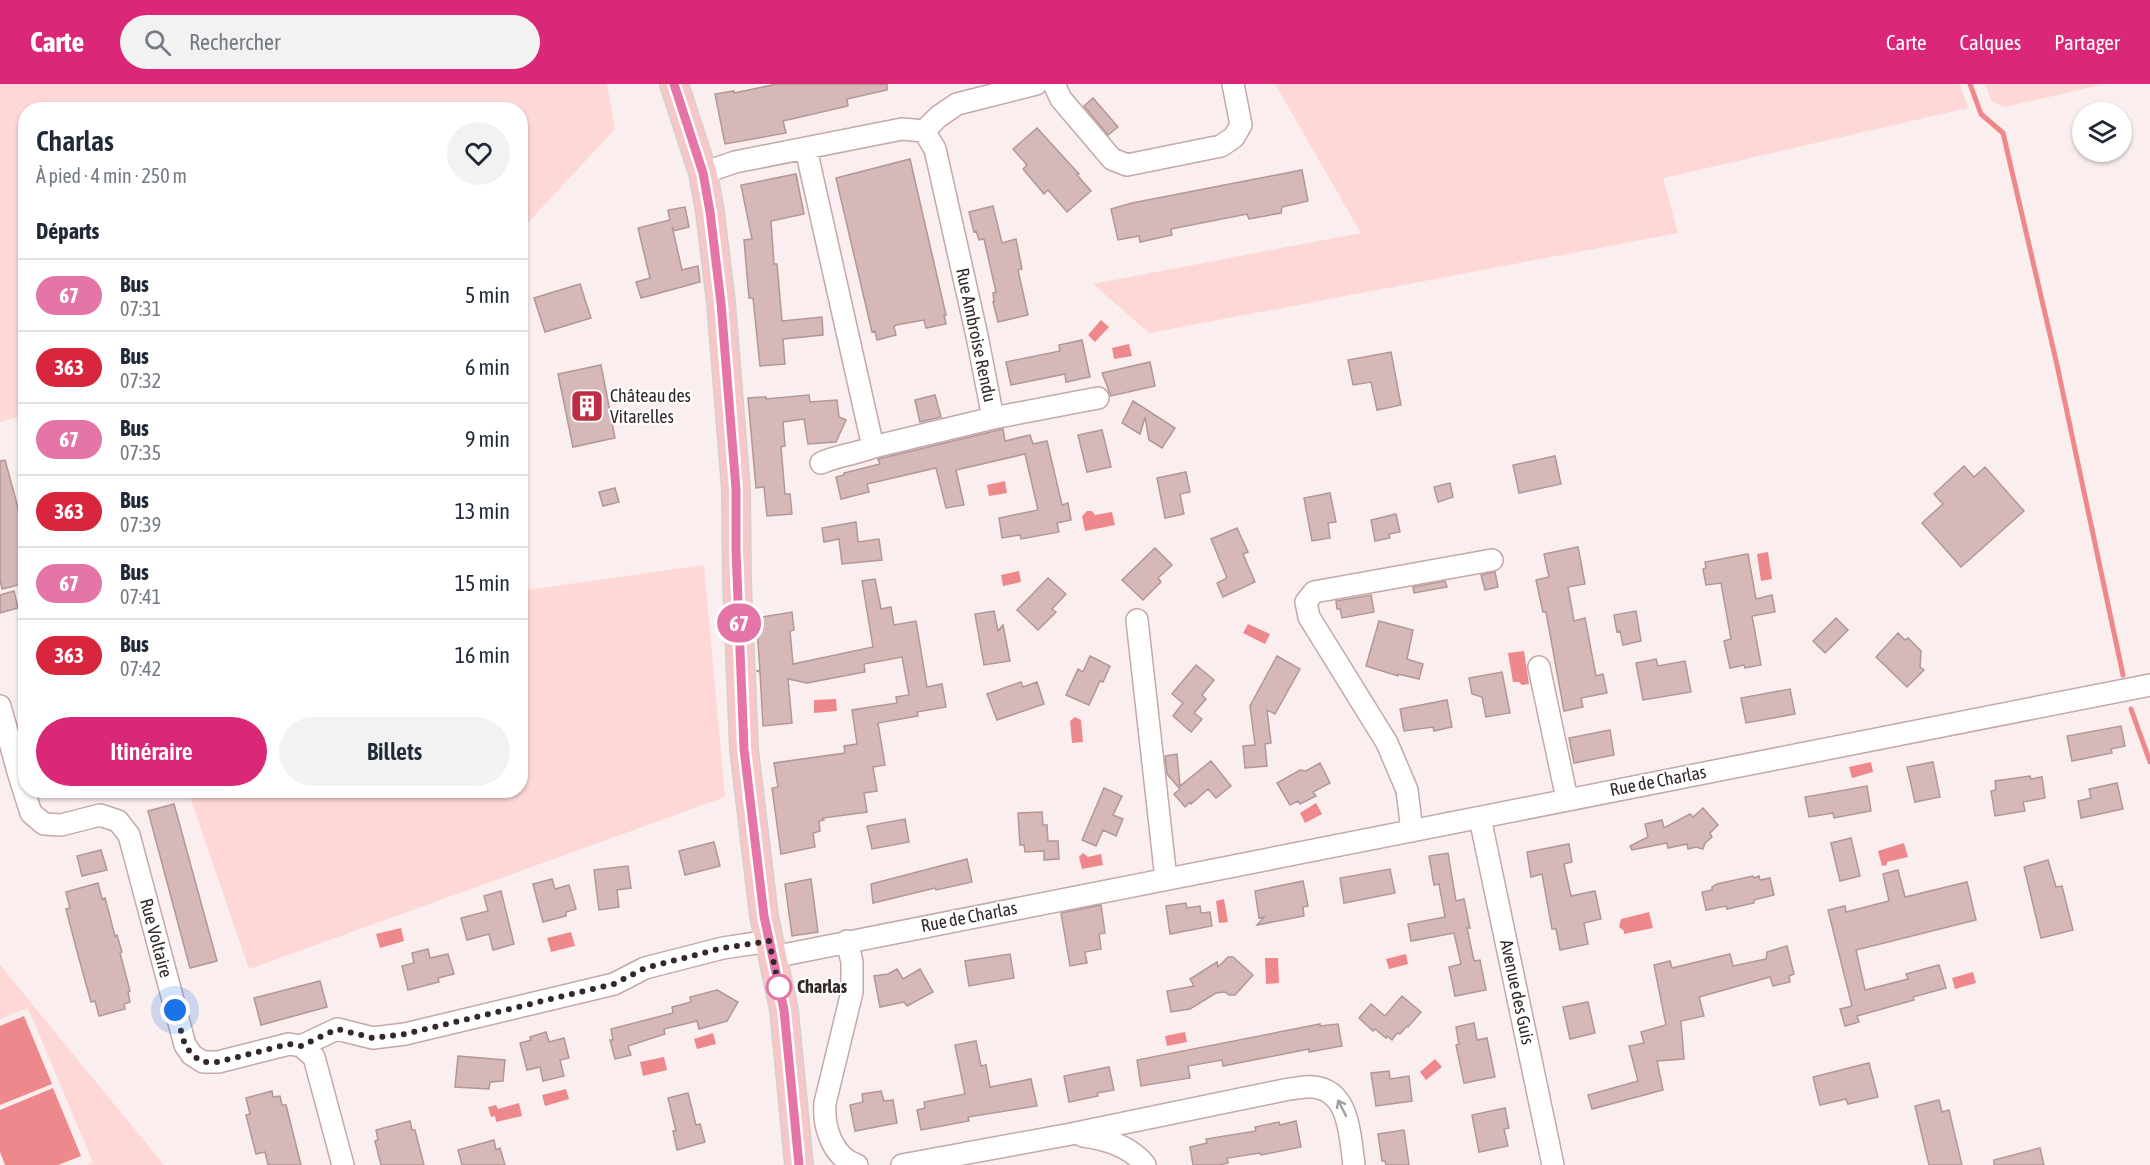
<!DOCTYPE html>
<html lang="fr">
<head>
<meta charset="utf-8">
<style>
	body { margin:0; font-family:"Asap Condensed",sans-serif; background:#f2f2f3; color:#1f2937; height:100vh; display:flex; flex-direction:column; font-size:22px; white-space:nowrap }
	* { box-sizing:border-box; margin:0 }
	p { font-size:20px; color:#747a83 }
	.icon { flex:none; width:33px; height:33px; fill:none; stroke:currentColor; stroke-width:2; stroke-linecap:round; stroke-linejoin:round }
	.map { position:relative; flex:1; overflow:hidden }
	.details { position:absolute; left:18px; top:18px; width:510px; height:696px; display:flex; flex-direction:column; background:#fff; border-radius:24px; box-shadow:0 2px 4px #0004 }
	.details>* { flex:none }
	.badge { padding:0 12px; border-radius:20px; font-size:21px; line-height:39px }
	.fabs { position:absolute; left:2072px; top:18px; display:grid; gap:12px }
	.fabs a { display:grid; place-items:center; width:60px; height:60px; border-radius:50%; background:#fff; box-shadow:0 2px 4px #0004; font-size:30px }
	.you { position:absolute; width:30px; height:30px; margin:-15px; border:4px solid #fff; border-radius:50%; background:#1a73e8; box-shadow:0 0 0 9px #1a73e833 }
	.map>.badge { position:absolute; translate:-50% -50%; box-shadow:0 0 0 3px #fff }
	h2 { padding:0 18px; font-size:22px; line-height:54px }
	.round { display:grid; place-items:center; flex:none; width:63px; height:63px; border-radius:32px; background:#f2f2f3 }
	.headline { display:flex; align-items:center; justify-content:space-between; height:102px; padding:0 18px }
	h1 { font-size:28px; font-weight:600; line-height:45px }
	.action { display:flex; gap:12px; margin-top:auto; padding:12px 18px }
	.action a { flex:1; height:69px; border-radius:36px; background:#db2777; color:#fff; font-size:24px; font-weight:600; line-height:69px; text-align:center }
	.action a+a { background:#f2f2f3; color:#1f2937 }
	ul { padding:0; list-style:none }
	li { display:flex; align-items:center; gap:18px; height:72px; padding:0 18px; border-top:2px solid #e0e1e3 }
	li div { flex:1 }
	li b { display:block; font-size:22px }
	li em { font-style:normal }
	li .badge { min-width:66px; font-weight:700; text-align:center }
	header { display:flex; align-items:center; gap:36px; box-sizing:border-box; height:84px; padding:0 30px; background:#db2777; color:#fff }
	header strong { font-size:28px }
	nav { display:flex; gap:33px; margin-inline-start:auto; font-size:21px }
	.search { width:420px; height:54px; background:#f2f2f3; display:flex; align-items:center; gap:15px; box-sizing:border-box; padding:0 21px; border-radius:33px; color:#747a83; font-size:22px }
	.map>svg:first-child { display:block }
</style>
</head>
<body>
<header>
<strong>Carte</strong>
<div class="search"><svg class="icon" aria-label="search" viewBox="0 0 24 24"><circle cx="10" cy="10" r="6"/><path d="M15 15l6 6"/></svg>Rechercher</div>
<nav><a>Carte</a><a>Calques</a><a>Partager</a></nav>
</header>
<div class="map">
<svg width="2150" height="1081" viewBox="0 0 2150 1081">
	<rect width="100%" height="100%" fill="#fbeeee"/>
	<path fill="#fed7d7" d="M0,0H607L615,45L521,146L520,26H26L25,331L0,338Z
		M1275,0H1960L1968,24L1663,94L1678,149L1149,249L1093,200L1361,149Z
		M1985,0H2105L2005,23L1992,18Z
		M704,481L725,713L249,885L188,707L520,706L521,491L527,506Z
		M0,881L164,1081H87L93,1078L28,924L0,935Z"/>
	<path fill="#ed888c" d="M1101,236L1109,243L1095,258L1088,251Z
		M1129,260L1132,272L1114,275L1112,264Z
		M1005,397L1007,409L989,412L987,401Z
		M1087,427H1092L1095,431L1112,428L1115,441L1085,447L1082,432Z
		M1768,468L1772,495L1761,497L1757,470Z
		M1019,487L1021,498L1003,502L1001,491Z
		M1248,540L1270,550L1265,560L1243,549Z
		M1524,567L1529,600L1522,601L1519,598H1513L1508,569Z
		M836,615L837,627L814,629V616Z
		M1075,633L1081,636L1083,658L1072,659L1070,637Z
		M1871,678L1873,688L1852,694L1849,683Z
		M1316,719L1322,730L1305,739L1300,729Z
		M1904,759L1908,773L1887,778V781L1882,782L1878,767Z
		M1083,769L1088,773L1101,770L1103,781L1082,785L1079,773Z
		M1224,815L1228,838L1219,839L1216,817Z
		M1649,828L1653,844L1624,850V847L1619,843L1621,835Z
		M401,844L404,857L380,864L376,850Z
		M571,848L575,862L551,868L547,854Z
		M1406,870L1408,880L1389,885L1386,875Z
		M1265,874H1278L1279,899L1266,900Z
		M1973,888L1976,899L1955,905L1952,894Z
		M24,932L52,1000L0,1021V942Z
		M1185,948L1187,958L1167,962L1165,952Z
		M713,949L716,960L697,965L694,955Z
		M664,973L667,986L643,992L640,978Z
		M1435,975L1442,983L1426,996L1420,988Z
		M53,1004L81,1072L58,1081H5L0,1068V1026Z
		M566,1005L569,1015L545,1022L542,1011Z
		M519,1019L522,1032L496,1038L495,1032L491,1033L488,1023L496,1021L498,1025Z"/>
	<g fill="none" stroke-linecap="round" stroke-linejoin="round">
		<path stroke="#ed888c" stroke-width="5" d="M1970,0L1981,30L2003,49L2057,281L2123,591
			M2131,625L2150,678"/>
	</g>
	<path fill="#d6b8b8" stroke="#b39696" stroke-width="1.5" d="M777,0H887V6L847,15L848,22L783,37L786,49L725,60L715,10L734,7V9Z
		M1093,14L1118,43L1108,51L1084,22Z
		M1037,44L1079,90L1077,91L1091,107L1067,128L1048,106L1044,110L1023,85L1027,81L1013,65Z
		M910,75L946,231H944L946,240L926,244L924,236L896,241L894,243L896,251L877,256L875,247L872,248L836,94Z
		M1302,86L1308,117L1282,123L1281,129L1249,135L1247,130L1171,145L1172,151L1140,158L1139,152L1118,156L1111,125L1132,119Z
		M796,90L804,130L771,137L774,180H777L782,237L822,233L823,251L783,255L785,280L760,282L753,214H749L744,156L752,155L741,101Z
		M993,122L1002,159L1016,155L1022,185L1018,186L1028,231L998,238L993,218H994L993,209L996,208L984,155L979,156L976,147L974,148L969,128Z
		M685,123L689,143L673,147L672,142L682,186L698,182L700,198L641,214L636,198L650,194L638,144L670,136L668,126Z
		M580,200L591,234L545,248L534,214Z
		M1082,256L1090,293L1066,298L1065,290L1011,301L1006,278L1060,267L1059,261Z
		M1391,268L1401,321L1377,326L1371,298L1353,301L1348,276Z
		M1150,278L1155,302L1111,312L1102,289Z
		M601,281L615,354L573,363L558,290Z
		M809,311L810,318L837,316L839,333L846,336L836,358L808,360L804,335L783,338L785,362L781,363L785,410H790L792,430L767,432L764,403L756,404L748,314L766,313V315Z
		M935,311L941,333L920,338L915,316Z
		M1133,317L1175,344L1162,364L1149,356L1145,333L1140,350L1122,339Z
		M1003,345L1005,357L1030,351L1033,360L1047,357L1062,421L1068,419L1071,436L1057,439L1059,448L1021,455L1020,451L1002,454L999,434L1038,426L1025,370L956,386L964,421L946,424L936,384L867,400L869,408L841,415L836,393L844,391V389L880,380L878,375Z
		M1102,346L1111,383L1087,388L1078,351Z
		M1555,372L1561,400L1519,409L1513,381Z
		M5,376L26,453V499L2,505L0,496V377Z
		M1964,382L1974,393L1985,383L2024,427L1961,483L1922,439L1943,420L1934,410Z
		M1186,388L1190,408L1180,410L1184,430L1165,434L1157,394Z
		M1450,399L1453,413L1438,418L1434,403Z
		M615,404L619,418L603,422L599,408Z
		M1330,409L1336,438L1328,439L1330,454L1312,457L1304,414Z
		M1396,430L1400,448L1389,450L1390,454L1375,457L1371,436Z
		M856,438L858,458L879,455L882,476L842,480L839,455L824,458L822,444Z
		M1237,444L1248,468L1243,470L1255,498L1223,513L1217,499L1227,494L1211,455Z
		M1578,463L1585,500L1568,503L1574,537L1585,534L1596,592L1603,590L1607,609L1581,614L1583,623L1564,627L1546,528H1543L1536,496L1549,493L1544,470Z
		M1155,464L1172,481L1158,494L1161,498L1143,516L1122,496Z
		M1748,470L1756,515L1772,511L1775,528L1752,532L1761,581L1745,584L1744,581L1730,584L1724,557L1731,555L1721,499L1706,501L1703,485L1706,484L1705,478Z
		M1495,488L1498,503L1485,506L1481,491Z
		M1048,494L1066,510L1052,525L1056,528L1038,546L1017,526Z
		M875,495L881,525L891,523L894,541L916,537L927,603L942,600L946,623L917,628L918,632L878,639L885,681L873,683L877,707L864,709L867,728L823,734L824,736L819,737L820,747L813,749L815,763L781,770L772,704L778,703L774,679L845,669L844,662L857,660L852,626L897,619L896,613L909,611L902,573L864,580L865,588L807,599L788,595L792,639L763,642L760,588L757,587L760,586L756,534L792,528L794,546L790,547L793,580L873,563L862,497Z
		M1445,497L1447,503L1414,509L1413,503Z
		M14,507L18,524L0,529V511Z
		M1371,511L1374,528L1342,534L1340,525H1337L1336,517Z
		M994,527L998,547L1003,541L1010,577L984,581L975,530Z
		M1636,527L1641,557L1623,561L1620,547L1617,548L1614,531Z
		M1836,534L1848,546L1825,569L1813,557Z
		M1379,537L1413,546L1407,575L1423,580L1419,595L1398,590V592L1366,582Z
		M1898,549L1905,556L1908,554L1921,567L1920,583L1924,586L1907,603L1876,573Z
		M1090,572L1110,582L1103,598L1100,597L1089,621L1066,611L1078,585L1083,588Z
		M1277,572L1300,585L1275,630L1267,626L1271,659L1265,660L1267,682L1245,684L1243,662L1255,661L1250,622Z
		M1656,575L1658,582L1685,577L1691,608L1643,616L1636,579Z
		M1196,581L1214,596L1202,611L1206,615L1194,629L1202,635L1191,648L1173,632L1183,619L1172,610Z
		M1502,588L1510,629L1486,633L1482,613L1472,610L1469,594Z
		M1021,598L1023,603L1037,598L1044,620L997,636L987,610Z
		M1790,605L1795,630L1746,639L1741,614Z
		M1447,616L1452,643L1434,647L1433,643L1404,647L1400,625Z
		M2121,642L2125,662L2111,665L2112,669L2072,677L2067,652Z
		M1610,646L1614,671L1574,679L1569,654Z
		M1177,670L1180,702L1211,677L1231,702L1216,714L1208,705L1191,720L1190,718L1185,723L1174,710L1180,705L1167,690L1165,672Z
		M1933,678L1940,713L1915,718L1907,683Z
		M1320,679L1330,699L1313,708L1316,712L1300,720L1298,717L1290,721L1277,699L1300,686L1306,687Z
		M2030,692L2031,695L2042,693L2045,714L2023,718L2025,727L1995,732L1991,707L1996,706L1995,697Z
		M2117,699L2123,725L2081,734L2078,717L2091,714L2089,705Z
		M1867,702L1871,727L1834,734L1833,729L1809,733L1805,713Z
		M1104,704L1122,712L1113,731L1123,735L1116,752L1103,746L1096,762L1082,756Z
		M174,720L217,877L190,884L148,727Z
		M1703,724L1718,741L1710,749L1712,753L1705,759L1703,765L1696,763L1688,765L1687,760L1668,764L1667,759L1632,766L1630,762L1648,753L1645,740L1662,736L1664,744L1690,730L1693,733Z
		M1042,728L1043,741H1047L1048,757H1058L1059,775L1044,776V767L1025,768L1024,761H1020L1018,729Z
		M905,735L909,758L872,765L867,742Z
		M1851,754L1860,792L1840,797L1831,759Z
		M714,758L720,782L685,791L679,767Z
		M1569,760L1572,778L1564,780L1571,812L1595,807L1601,835L1584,839L1588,860L1560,866L1556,845H1552L1542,790L1531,793L1527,768Z
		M101,766L107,786L82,792L77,772Z
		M1448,769L1456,817L1464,815L1470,844H1467L1474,877L1480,876L1486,906L1455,912L1449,883L1461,880L1454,849L1411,857L1408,840L1445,833L1439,800L1434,801L1429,772Z
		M967,775L972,798L936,806L935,804L873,819L871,800Z
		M2048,776L2056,803L2062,802L2073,846L2041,854L2024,783Z
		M628,782L631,804L617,806L619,823L599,826L594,786Z
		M1390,785L1395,809L1344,819L1340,794Z
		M1898,786L1905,813L1967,798L1976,836L1856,866L1865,906L1908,895L1906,890L1939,881L1946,904L1913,913L1914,916L1857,932L1859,938L1845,942L1840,925L1852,922L1828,826L1845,822L1846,828L1889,817L1883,790Z
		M1753,792L1754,794L1759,792L1760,796L1770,794L1774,811L1754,816V819L1727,825L1726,822L1706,826L1702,808L1712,806V803L1717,800Z
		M552,795L555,805L569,801L576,825L566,828V832L543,838L533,800Z
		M811,795L818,848L792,852L785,800Z
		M1303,797L1308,822L1303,823L1304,832L1257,841L1264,833L1259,834L1255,807Z
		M98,799L102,815L105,814L115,852L117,851L122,868L120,869L130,907L128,908L130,918L124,920L125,925L99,932L95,917L91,918L78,871L66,825L70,824L66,808Z
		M501,807L514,860L493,866L489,850L467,856L461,834L488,827L484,812Z
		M1186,819L1187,824L1200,822L1201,829L1210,828L1212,842L1170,850L1166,822Z
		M1101,821L1105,849L1099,850L1101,865L1085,868L1087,879L1070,882L1061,829Z
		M1787,862L1794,890L1789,892L1790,898L1773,902L1770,893L1699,913L1704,932L1681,937L1684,975L1657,977L1663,1006L1592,1025L1588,1011L1638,997L1629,962L1644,959L1641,948L1666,941L1654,881L1670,877L1672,884L1730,870L1733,882L1766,875L1767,868Z
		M428,865L430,874L448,870L454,890L438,894L439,898L408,906L402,882L414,879L412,869Z
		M1010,870L1014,894L969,902L965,877Z
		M1228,873H1233L1253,891L1235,911H1229L1225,908L1216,909L1190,925L1171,928L1167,907L1194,902L1190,895L1217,878L1218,883Z
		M897,885L903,895L920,885L933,908L907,922L904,918L880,923L874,892L888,890Z
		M320,897L327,923L261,941L254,914Z
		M717,906L738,918L727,937L699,945L697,937L664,945L665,950L628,962L631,971L615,975L610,956H613L611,945L673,929L672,923L691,918L690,913Z
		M1402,912L1421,928L1408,943L1407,942L1400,950L1397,949L1392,956L1387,952L1386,954L1375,945L1373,947L1359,934L1371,920L1385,932Z
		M1588,918L1595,949L1570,955L1563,923Z
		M1474,939L1477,956L1487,954L1495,993L1464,999L1456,961L1459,960L1456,943Z
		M1320,940V942L1338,940L1342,962L1309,968V965L1223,982L1222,976L1188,982L1190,994L1141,1002L1137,976Z
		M546,948L549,958L564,954L569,974L560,976L564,992L543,997L540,983L527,986L520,959L531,956L530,953Z
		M976,957L981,982L986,981L990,1003L1031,995L1037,1022L968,1033L969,1037L921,1046L917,1026L925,1024L924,1018L965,1010L955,961Z
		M458,972L505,976L503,997L490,998L489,1005L455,1003Z
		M1869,979L1878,1013L1848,1020L1846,1015L1820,1021L1813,993Z
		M1109,983L1114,1006L1097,1009L1098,1012L1069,1018L1064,992Z
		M1389,987L1390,995L1409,992L1412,1017L1376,1022L1371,989Z
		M272,1007L273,1013L280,1012L282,1021H286L301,1081H268L265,1068L256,1070L246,1031L250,1030L246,1014Z
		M881,1007L884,1017L893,1016L897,1039L855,1047L850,1021L863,1018L862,1010Z
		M688,1009L696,1041L700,1040L705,1058L677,1066L673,1047H676L668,1014Z
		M1939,1016L1942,1028L1949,1026L1962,1081H1929L1915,1022Z
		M1505,1024L1509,1044L1504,1045L1508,1062L1479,1068L1472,1031Z
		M410,1037L412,1046H415L424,1081H381L375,1057L378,1056L376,1046Z
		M1296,1037L1301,1063L1261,1071L1260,1069L1227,1074L1228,1079L1219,1081H1193L1190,1063L1207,1059L1206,1055L1256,1047L1255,1043L1279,1038L1280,1041Z
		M1404,1046L1409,1081H1386L1385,1077H1382L1378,1050Z
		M494,1056L496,1066L500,1064L505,1081H462L458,1066Z
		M2040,1064L2044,1081H1994V1076Z"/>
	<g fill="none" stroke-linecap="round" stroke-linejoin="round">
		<defs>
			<path id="minor" d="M1054,0L1061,15L1112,75L1127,81L1221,62L1234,53L1241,41L1233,0
				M924,47L938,33L957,20L1036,0
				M703,89L735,78L902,45L924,47L935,65L977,252L993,334L873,363L806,65
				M993,334L1098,314
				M821,379C838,371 857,370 873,363
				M1137,536L1166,795
				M1539,583L1567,715
				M0,622L19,691L31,729L44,740L61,741L100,731L118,737L129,751L185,961L192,971L203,978H218L289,960L301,962L314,973L343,1081
				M1480,734L1553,1081
				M1412,747L1407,706L1387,659L1309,533L1306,518L1314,508L1492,476
				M847,857L852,878V908L825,1019C823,1042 832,1073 857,1081
				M773,873L2150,601
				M301,962L337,945L373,954L405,950L614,900L645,884L723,864L769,857
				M1083,1052C1107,1055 1130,1062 1145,1081
				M902,1081L1071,1050L1289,1005C1296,1005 1305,1002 1313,1003C1350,1006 1350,1053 1354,1081"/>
			<path id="major" d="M674,0L703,89L710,128L721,219L736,405L737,499L744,665L764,832L784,926L799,1081"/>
		</defs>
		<use href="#minor" stroke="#c5a8a8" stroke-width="24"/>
		<use href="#major" stroke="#d2d0d0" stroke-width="30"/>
		<use href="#minor" stroke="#fff" stroke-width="21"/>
		<use href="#major" stroke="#f7c7c8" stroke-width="27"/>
	</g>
	<defs><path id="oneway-shaft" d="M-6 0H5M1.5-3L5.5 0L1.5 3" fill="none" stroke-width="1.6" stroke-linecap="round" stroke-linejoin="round" transform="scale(1.5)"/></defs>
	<use stroke="#a49e9e" href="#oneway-shaft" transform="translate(1342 1024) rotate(-117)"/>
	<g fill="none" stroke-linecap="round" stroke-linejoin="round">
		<defs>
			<path id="line" d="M674,0L703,89L710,128L721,219L736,405V466L744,665L764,832L784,926L799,1081"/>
		</defs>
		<use href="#line" stroke="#fff" stroke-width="14"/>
		<use href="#line" stroke="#e675a7" stroke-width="9"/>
		<path stroke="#342828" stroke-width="6" stroke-dasharray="0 10.8" d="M175,926L185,961L192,971L203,978H218L289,960L301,962L337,945L373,954L405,950L614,900L645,884L723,864L769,857L779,903"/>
	</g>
	<defs>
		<symbol id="building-square" viewBox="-11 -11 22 22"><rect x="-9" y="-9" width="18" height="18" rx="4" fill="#be2d43" stroke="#fff"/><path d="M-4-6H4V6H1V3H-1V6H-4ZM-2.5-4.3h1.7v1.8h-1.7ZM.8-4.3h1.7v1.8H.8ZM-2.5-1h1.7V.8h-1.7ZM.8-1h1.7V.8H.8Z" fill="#fff"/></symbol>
	</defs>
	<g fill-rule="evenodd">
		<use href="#building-square" x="568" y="303" width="38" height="38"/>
	</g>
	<circle fill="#fff" stroke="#e675a7" stroke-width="3" cx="779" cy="903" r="12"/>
	<g text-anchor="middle" stroke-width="4.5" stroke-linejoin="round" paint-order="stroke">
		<g font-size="18" fill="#342828" stroke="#fff">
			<text transform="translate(976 251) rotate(78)" y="6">Rue Ambroise Rendu</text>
			<text transform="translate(1658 697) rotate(-11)" y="6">Rue de Charlas</text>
			<text transform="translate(969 833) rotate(-11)" y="6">Rue de Charlas</text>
			<text transform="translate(156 854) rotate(75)" y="6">Rue Voltaire</text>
			<text transform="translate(1517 908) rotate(78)" y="6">Avenue des Guis</text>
		</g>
		<g font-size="18" fill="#342828" stroke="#fff" text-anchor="start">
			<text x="610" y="318">Château des<tspan x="610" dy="21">Vitarelles</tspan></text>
		</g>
		<g font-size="18" font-weight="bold" fill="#342828" stroke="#fff" text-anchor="start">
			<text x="797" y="909">Charlas</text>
		</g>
	</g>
</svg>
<div class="fabs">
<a><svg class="icon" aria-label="layers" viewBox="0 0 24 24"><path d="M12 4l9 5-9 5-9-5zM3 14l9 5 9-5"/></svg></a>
</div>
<div class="you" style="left:175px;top:926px"></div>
<b class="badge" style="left:739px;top:539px;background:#e675a7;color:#fff">67</b>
<section class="details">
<div class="headline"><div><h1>Charlas</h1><p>À pied · 4 min · 250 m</p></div><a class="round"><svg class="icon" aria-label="heart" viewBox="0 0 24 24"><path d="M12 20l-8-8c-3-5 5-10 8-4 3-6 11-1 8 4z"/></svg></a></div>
<h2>Départs</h2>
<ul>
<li><span class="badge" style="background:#e675a7;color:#fff">67</span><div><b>Bus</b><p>07:31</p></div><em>5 min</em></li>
<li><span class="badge" style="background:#d7263d;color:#fff">363</span><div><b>Bus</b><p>07:32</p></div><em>6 min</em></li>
<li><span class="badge" style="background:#e675a7;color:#fff">67</span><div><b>Bus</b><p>07:35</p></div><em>9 min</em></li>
<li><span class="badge" style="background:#d7263d;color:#fff">363</span><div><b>Bus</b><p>07:39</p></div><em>13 min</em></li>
<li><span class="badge" style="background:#e675a7;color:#fff">67</span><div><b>Bus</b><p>07:41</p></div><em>15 min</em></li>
<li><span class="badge" style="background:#d7263d;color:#fff">363</span><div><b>Bus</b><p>07:42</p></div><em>16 min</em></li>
</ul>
<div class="action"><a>Itinéraire</a><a>Billets</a></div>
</section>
</div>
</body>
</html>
